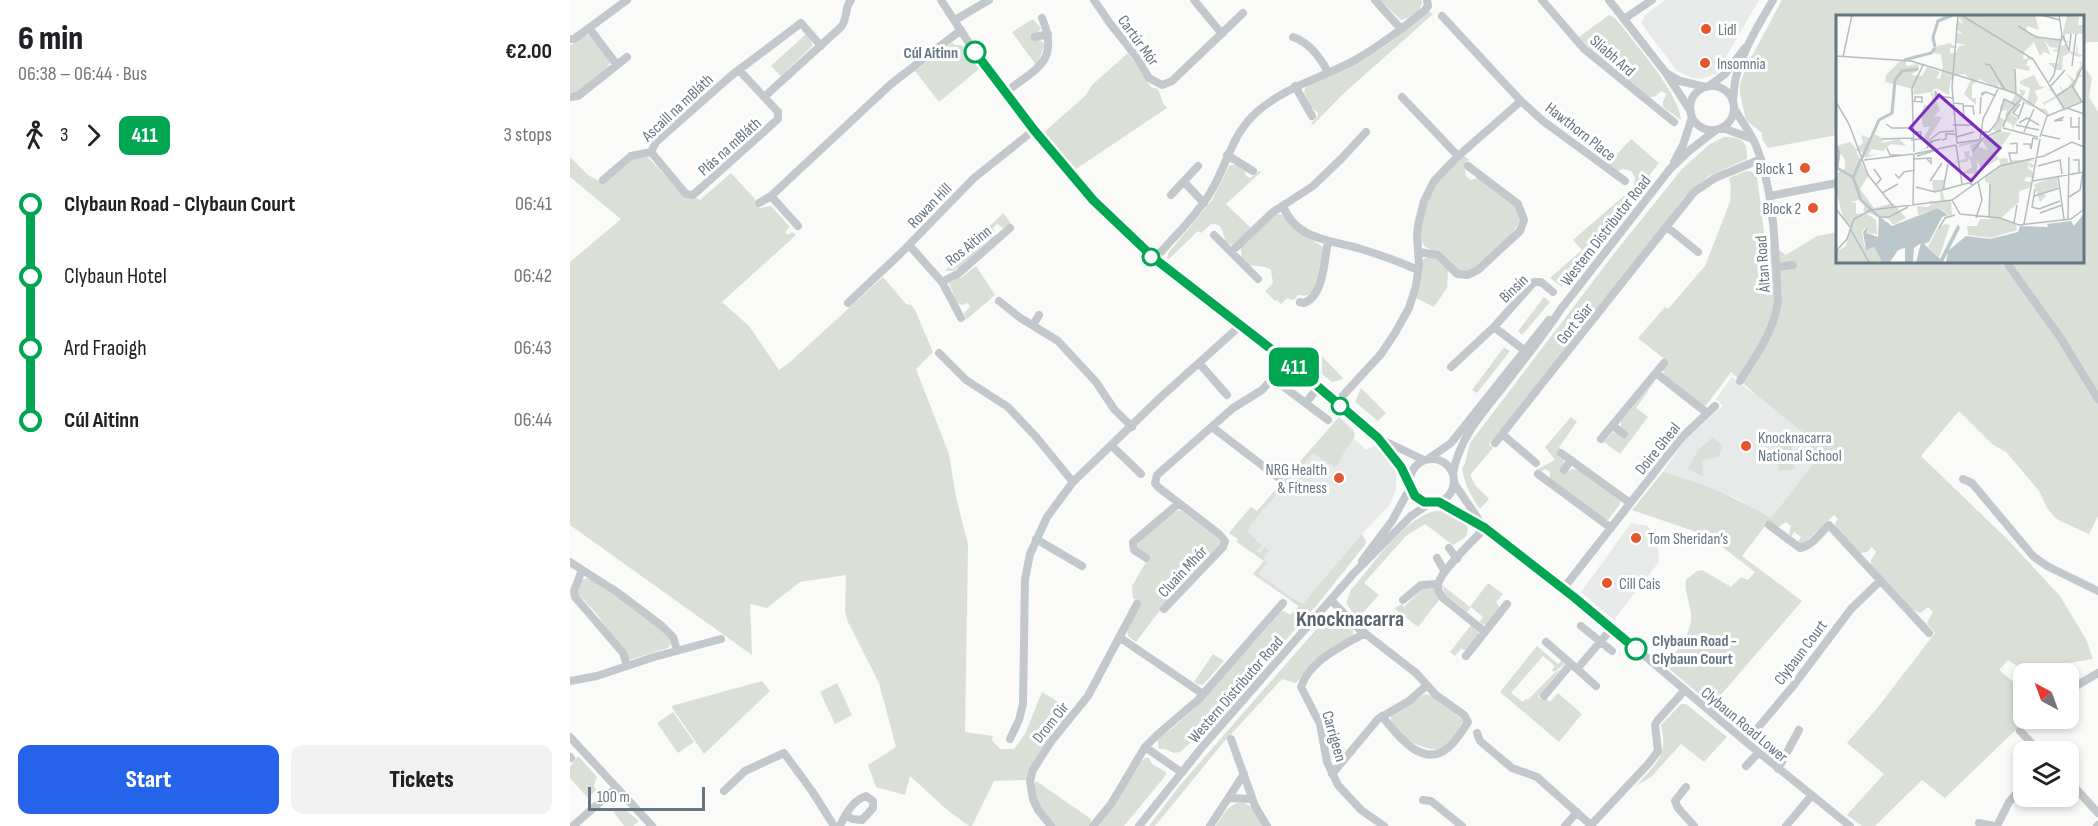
<!DOCTYPE html>
<html lang="en">
<head>
<meta charset="utf-8">
<style>
	body { margin:0; font-family:"Sofia Sans Condensed",sans-serif; background:#f2f2f2; color:#202124; height:100vh; display:flex; flex-direction:column; font-size:22px; white-space:nowrap }
	* { box-sizing:border-box; margin:0 }
	p { font-size:20px; color:#757577 }
	.icon { flex:none; width:33px; height:33px; fill:none; stroke:currentColor; stroke-width:2; stroke-linecap:round; stroke-linejoin:round }
	.map { position:relative; flex:1; overflow:hidden }
	.side { display:flex; flex-direction:column; background:#fff; width:570px }
	.side>* { flex:none }
	.badge { padding:0 12px; border-radius:9px; font-size:21px; line-height:39px }
	.needle { width:39px; rotate:319deg }
	.fabs { position:absolute; left:1443px; top:663px; display:grid; gap:12px }
	.fabs a { display:grid; place-items:center; width:66px; height:66px; border-radius:12px; background:#fff; box-shadow:0 3px 9px #0003; font-size:30px }
	.scale { position:absolute; left:18px; bottom:15px; width:117px; box-sizing:border-box; padding-left:6px; border:3px solid #657683; border-top:0; font-size:16px; line-height:21px; white-space:nowrap; color:#657683; -webkit-text-stroke:4px #fff; paint-order:stroke }
	.map>.badge { position:absolute; translate:-50% -50%; box-shadow:0 0 0 3px #fff }
	.legs { display:flex; align-items:center; gap:9px; height:66px; padding:0 18px; font-size:20px }
	.legs p { margin-inline-start:auto }
	.headline { display:flex; align-items:center; justify-content:space-between; height:102px; padding:0 18px }
	h1 { font-size:33px; font-weight:800; line-height:45px }
	.button { display:flex; gap:12px; margin-top:auto; padding:12px 18px }
	.button a { flex:1; height:69px; border-radius:12px; background:#2563eb; color:#fff; font-size:24px; font-weight:800; line-height:69px; text-align:center }
	.button a+a { background:#f2f2f2; color:#202124 }
	ul { padding:0 18px; list-style:none }
	li { display:flex; align-items:center; gap:21px; height:72px; font-size:22px }
	li i { display:grid; place-items:center; width:9px; height:100%; margin:0 8px; background:currentColor }
	li i::after { content:''; width:15px; height:15px; margin:-8px; border:4px solid; border-radius:50%; background:#fff }
	li p { margin-inline-start:auto }
	li:first-child i { background:linear-gradient(#0000 50%,currentColor 0) }
	li:last-child i { background:linear-gradient(currentColor 50%,#0000 0) }
	main { display:flex; flex:1; min-height:0 }
	.map>svg:first-child { display:block }
</style>
</head>
<body>
<main>
<section class="side">
<div class="headline"><div><h1>6 min</h1><p>06:38 – 06:44 · Bus</p></div><b>€2.00</b></div>
<div class="legs"><svg class="icon" aria-label="walk" viewBox="0 0 24 24"><circle cx="13" cy="4" r="2"/><path d="M13 8l-2 6 4 7M11 14l-3 7M7 12l3-4h3l4 4"/></svg>3<svg class="icon" aria-label="forward" viewBox="0 0 24 24"><path d="M9 5l7 7-7 7"/></svg><b class="badge" style="background:#00a651;color:#fff">411</b><p>3 stops</p></div>
<ul>
<li><i style="color:#00a651"></i><b>Clybaun Road - Clybaun Court</b><p>06:41</p></li>
<li><i style="color:#00a651"></i><span>Clybaun Hotel</span><p>06:42</p></li>
<li><i style="color:#00a651"></i><span>Ard Fraoigh</span><p>06:43</p></li>
<li><i style="color:#00a651"></i><b>Cúl Aitinn</b><p>06:44</p></li>
</ul>
<div class="button"><a>Start</a><a>Tickets</a></div>
</section>
<div class="map">
<svg width="1528" height="826" viewBox="0 0 1528 826">
	<rect width="100%" height="100%" fill="#fafaf8"/>
	<path fill="#e8e9e9" d="M1095,0H1189L1146,74L1130,79L1122,78L1107,71L1071,23L1075,15Z
		M1162,377L1245,441L1249,456L1201,518L1164,497L1093,472L1115,439L1153,406L1146,399Z
		M769,417L784,430V439L796,450L804,446L817,455L826,474V489L821,503L816,509L792,534L731,608L683,574L694,561L667,542L668,539L659,533L681,507L687,511Z
		M1061,523L1078,526L1087,541L1089,562L1046,617L1045,621L1011,592Z"/>
	<path fill="#dadfd7" d="M810,0H852C852,11 841,18 831,20Z
		M1212,0H1528V42H1519L1512,45V16H1267V135L1198,148L1192,139V133L1176,120L1170,94V84L1176,67Z
		M858,11L863,14L773,94L743,125L741,123L747,117L748,113L741,107L734,92L737,85L797,58L821,42Z
		M1039,15L1046,19C1063,41 1110,94 1111,120L1093,107V101L1097,94L1091,91L1086,96L1079,98L1021,50L1009,37Z
		M463,19L471,28L468,32L461,35L463,41L470,40L475,44L468,62L466,65L442,32Z
		M236,34L242,42V46L211,76L201,66Z
		M15,35H19L22,38L40,62L36,70L4,94L0,92V46Z
		M382,43L385,45H391L395,48L409,69L369,102L345,71Z
		M558,53L581,87L588,89L593,103L597,108L503,171L472,134L516,95L522,85Z
		M1512,63L1522,78L1519,97L1528,112V516L1519,534L1488,520L1484,516L1477,508L1469,491L1436,452L1422,444L1389,411L1351,456L1437,539L1490,596L1516,639L1523,659L1476,667L1458,674L1438,660L1429,670L1446,684C1447,698 1453,703 1454,718L1457,719L1375,798L1352,780L1305,826H1292L1277,815L1314,774L1277,743L1308,707L1365,633L1357,623L1363,612L1358,607L1350,613C1333,607 1313,578 1301,565V560L1306,552L1302,547L1297,552L1290,553L1266,527L1265,523L1268,519L1264,515L1232,545L1228,542L1231,537L1224,532L1221,537L1219,535L1221,526L1216,522L1208,527L1199,521L1172,556L1232,601L1142,705L1096,666C1106,651 1123,633 1121,614C1120,602 1114,591 1116,580L1127,571L1132,570L1161,587L1171,577L1178,580L1185,572L1138,536L1062,510L1093,472C1135,484 1163,496 1201,518L1249,456L1239,451L1244,441L1186,395L1161,372L1135,407L1095,375L1093,371L1098,362L1068,338L1095,307L1098,309L1135,266L1160,202L1161,187L1159,178L1176,171L1183,172L1187,177L1195,240L1216,255L1247,236L1267,232V261H1512Z
		M1154,137C1172,137 1178,141 1177,159L1139,176L1115,196L1085,236L919,444L923,448L900,475L905,485L919,499L910,509C900,495 895,485 892,468C897,462 897,451 900,443L1043,255L1112,169L1140,144Z
		M1061,139L1089,163L992,287L980,278L1012,250L1003,240L1064,187L1065,177L1061,171L1054,169L1047,171L1037,165Z
		M894,155L899,160L894,166L896,176L900,180L907,178L911,179C921,188 948,204 950,216C953,229 906,272 895,272C883,271 879,258 870,253C865,250 858,250 854,245C842,234 860,192 868,181C875,172 885,164 894,155Z
		M0,157L18,175L34,184L64,159L78,157L113,195L123,199L127,198L130,200L161,173L186,200L184,202L189,208L201,206L220,227L215,232L218,235L222,232L226,235L152,302L179,326L209,370L220,362L313,277L336,304L341,305L345,310L363,352L346,369L379,454L386,497L398,544L395,732L423,736L422,740L430,749H444L455,734L472,692L503,711C485,732 464,753 457,780L424,781L402,826H399L376,809L340,776L335,795L306,787L298,765L326,747L309,683L277,620L275,611L276,575L230,582L197,608L180,604L182,655L0,525V262L51,219L0,177Z
		M662,165H667L675,171L676,176L680,178L689,171L691,172L656,204L681,228L662,245L656,242C652,233 654,223 641,224L631,233L628,231L599,259L597,258L599,252L642,200L659,166Z
		M433,213L441,223L433,228L427,224L423,228L425,232V237L388,270L387,268L383,271H375Z
		M707,214L712,215L733,234L753,247C752,257 749,292 738,295C735,296 731,295 728,295L724,300L717,298L711,304L707,300L705,301L695,291L703,283L701,270C688,260 671,276 671,247Z
		M857,256L867,258L878,270L877,288L864,307L846,298L850,286L853,260Z
		M406,266L425,295L396,320L394,313L400,307L398,303L392,305L387,303L379,283L389,277L391,278Z
		M974,297L980,302L952,335L948,331Z
		M934,347L940,351L907,393L902,390Z
		M748,352L770,375L773,379L762,382L734,360Z
		M1085,381L1066,408L1078,417L1050,454L1034,442L1043,432L1054,437L1058,432L1051,427V421Z
		M791,388L816,413L808,421L785,402Z
		M769,417L785,434C783,441 779,444 775,451C771,457 771,462 765,467L743,453L680,525L678,532L692,546L688,549L687,552L691,553L694,547L699,551L694,558L695,561L698,562L688,574L722,598L733,604L792,534L796,541L795,545L746,606L695,663L671,683L632,733L610,752L604,753L595,749H589L587,739L603,728L631,702L710,613L713,611L720,615L729,606L683,574L694,561L667,542L668,539L659,533L681,507L687,511Z
		M1001,417L1007,422L989,447L991,450L988,456L993,459L996,473L1002,469L1009,470L1050,501V504L1038,520H1035L980,480V472L975,469L970,472L966,470L985,460L975,447Z
		M1143,437L1152,446L1149,457L1132,460L1133,476L1118,469L1128,450Z
		M1221,440L1225,469L1209,471L1205,442Z
		M611,510L646,537L650,542L649,546L609,587L605,586L597,579L592,585L600,593V597L566,642L558,636L557,630L571,604L563,598L562,586L579,557L568,549V543C578,532 596,513 611,510Z
		M865,511H875L897,526C900,538 891,540 883,545L855,524L836,536L794,583L809,595L787,619L776,603L781,590C801,567 834,518 865,511Z
		M18,578C32,585 93,626 99,639C101,644 100,644 98,648L59,660L56,651L46,641L26,613L8,594L11,580Z
		M918,583L933,594L926,602L930,608L916,625L909,623L913,617L901,607L897,612L875,594L872,585L900,607Z
		M853,588L864,589L870,599L848,627L824,608L832,604L834,607Z
		M764,613H768L783,629V636L744,661L726,683L712,679L653,743L585,826H579L611,784L759,615Z
		M901,625L908,632L909,636L896,650L891,649L885,656L880,652Z
		M967,646L988,664L992,660L994,665L984,672L982,670L985,666L973,656L941,693L953,702L956,699L958,700L983,674L991,669L968,697L972,700L974,697L980,702L988,693L1012,714L989,742L930,692Z
		M643,654L654,661L634,684L630,685L624,682Z
		M192,681L200,691L134,754L101,706Z
		M267,683L282,715L265,724L250,692Z
		M855,694L860,695L893,720C890,731 879,743 870,750C849,748 829,740 821,720V715Z
		M1111,704H1116L1157,737L1134,762L1111,744L1081,777L1066,786C1085,764 1099,756 1091,725Z
		M103,712L124,742L108,753L87,723Z
		M758,731L775,749L767,761L762,760L761,757Z
		M8,756L27,777L24,785L26,790L18,798L0,778V767Z
		M575,758H579L582,764L596,772V775L554,826H527L571,759L573,760Z
		M466,781L521,819V823L518,826H485C473,814 466,802 463,785Z
		M671,802C684,805 687,815 693,826H646C653,816 658,804 671,802Z
		M54,809L69,821L63,826H54L42,810L46,811Z"/>
	<g fill="none" stroke-linecap="round" stroke-linejoin="round">
		<path stroke="#c3c8cc" stroke-width="8" d="M371,0L414,66L464,130L518,195L565,242L628,294L732,373L808,438L854,460
			M524,0L539,22L565,55L579,78L592,85L602,81L673,13
			M624,0L652,34
			M805,0L831,29
			M972,0L1014,49L1104,122
			M1039,0L1096,73L1121,112
			M872,16L951,101L973,121L1055,181
			M1054,19L1082,0
			M385,20L419,0
			M19,28L47,65
			M465,37L478,34
			M723,37C740,43 749,56 758,72
			M0,39H4L57,0
			M1096,73L1110,81L1136,87
			M725,86L742,116
			M1139,86L1155,74L1175,48
			M1120 108a22 22 0 1 1 44 0a22 22 0 1 1-44 0Z
			M435,93C464,69 491,63 472,18
			M0,97L8,96L57,57
			M194,97L271,27C278,19 274,8 281,0
			M832,97L888,156
			M1163,101C1164,93 1164,85 1166,77C1173,50 1189,24 1203,0
			M1164,108C1171,121 1182,134 1187,148C1205,196 1205,251 1208,301C1204,332 1186,355 1170,381
			M1153,128L1180,138
			M81,152L116,194L123,195L208,119V112L169,70
			M81,152L86,142L162,75L231,23L251,46
			M657,155L683,171
			M1104,162L1113,145L1122,117
			M33,180L61,156L81,152
			M614,182L634,203
			M601,195L628,166
			M201,196L228,226
			M1200,196L1267,183
			M189,203L201,196L321,84L391,30
			M713,206C726,241 763,240 791,249C811,255 830,262 848,270
			M1097,227L1128,252
			M644,235L688,279
			M339,245L372,282L391,318
			M661,252L703,212L743,186L772,158L796,132
			M850,252L868,255L887,274L898,275L908,270L950,231L954,220L948,204L898,166
			M585,259C603,237 625,218 640,193C658,164 661,134 688,111C717,86 752,78 785,60C810,46 833,28 855,10L858,6L857,0
			M1439,266L1490,337L1528,399
			M1206,267L1223,265
			M372,282L389,273L440,228
			M429,301L449,317L488,341L526,382L544,409L562,427
			M730,302L734,303C754,296 754,260 758,242
			M278,303L331,253L404,178L464,130
			M463,325L469,315
			M924,327L954,350
			M369,353L396,380L438,407L467,438L503,482
			M629,363L657,395
			M881,367L924,327L964,282H971L983,292
			M1086,373L1137,413
			M714,387L758,420
			M736,403L748,387
			M766,403L811,354L825,333L839,308L846,286L849,264L847,235L848,225L854,201L864,181L887,157L951,101
			M1043,426L1054,434
			M642,427L709,478
			M932,434L966,463
			M1031,439L1094,363
			M811,442L828,461L839,483
			M925,443L1124,192L1145,178L1191,159
			M542,446L571,474
			M991,453L1060,503
			M840 481a22 22 0 1 1 44 0a22 22 0 1 1-44 0Z
			M858,459L881,443L979,320
			M994,470L1001,460
			M883,473C890,437 911,415 933,387C953,361 973,336 991,309L1100,169L1120,150L1146,130
			M968,474L1041,528
			M1393,479L1402,483L1463,556L1477,566L1528,591
			M884,483L913,526
			M869,502L915,528L945,551L1035,622L1176,742L1280,826
			M1199,525L1230,548C1242,546 1250,533 1259,525L1359,633
			M915,528C905,539 870,571 868,585C867,590 870,594 873,598L915,632
			M466,539L512,566
			M879,548L887,559
			M576,558L564,550L563,542L608,504
			M867,558L875,572
			M792,561L822,521L840,488
			M0,562L47,592L92,626L103,637L107,650
			M12,570L4,591L5,597L53,653L57,666
			M993,589L1112,437L1145,406
			M761,600L788,628L846,673L866,695L894,715L898,722C894,729 889,736 884,742C857,774 829,738 812,716
			M833,600L851,585L868,584
			M594,609L653,547L655,541L649,534L588,487L585,483L587,475L663,408L692,390L718,362
			M1011,626L1042,651
			M795,633C771,647 740,660 731,687L750,724L757,762L768,785L791,810L814,826
			M549,637L633,694
			M976,642L1007,669L1042,628
			M896,656L937,604
			M1007,669L1026,686
			M0,681L27,676L84,657L151,639
			M974,696L1000,665
			M1500,696L1506,686L1528,673
			M1450,731L1470,752
			M907,733L910,741L942,768L967,777L1022,826
			M0,737L82,826
			M440,739L449,720L453,704L455,579L460,554L477,517L503,482L592,396L670,326
			M661,739L685,806L697,826
			M1176,742L1223,686L1281,609L1310,581
			M575,747L611,772
			M0,757L1,758
			M1176,766L1188,753
			M1208,769L1229,730
			M762,774L808,719L839,701L856,686
			M1498,780L1528,813
			M1116,787L1105,801L1108,808L1124,826
			M154,791L175,771L214,753L242,791L264,826
			M660,798L682,799
			M853,800L861,801L892,826
			M1409,823L1424,826
			M1021,825L1079,763L1088,751L1085,725L1087,721L1114,691
			M3,826L46,788
			M270,826C275,814 284,800 296,796L303,801V808L292,820L282,819L277,815
			M481,826L468,810L463,799L460,781L463,770L480,743L518,696L567,604
			M523,826L541,804L575,747L587,735L628,700L713,603
			M569,826L633,746L784,573L841,516L860,503
			M640,826L674,774
			M995,826L1007,812
			M1216,826L1242,795
			M1427,826L1439,802L1454,785
			M1527,826L1528,825"/>
	</g>
	<g fill="none" stroke-linecap="round" stroke-linejoin="round">
		<defs>
			<path id="line-1" d="M405,52L464,130L523,200L585,259L732,373L808,438L831,467L845,496L854,502H869L915,528L1005,598L1066,649"/>
		</defs>
		<use href="#line-1" stroke="#fff" stroke-width="14"/>
		<use href="#line-1" stroke="#00a651" stroke-width="9"/>
	</g>
	<g fill="#e4572e" stroke="#fff" stroke-width="2">
		<circle cx="1136" cy="29" r="6"/>
		<circle cx="1135" cy="63" r="6"/>
		<circle cx="1235" cy="168" r="6"/>
		<circle cx="1243" cy="208" r="6"/>
		<circle cx="1176" cy="446" r="6"/>
		<circle cx="769" cy="478" r="6"/>
		<circle cx="1066" cy="538" r="6"/>
		<circle cx="1037" cy="583" r="6"/>
	</g>
	<g fill="#fff" stroke="#00a651" stroke-width="3">
		<circle cx="405" cy="52" r="10"/>
		<circle cx="581" cy="257" r="8"/>
		<circle cx="770" cy="406" r="8"/>
		<circle cx="1066" cy="649" r="10"/>
	</g>
	<g text-anchor="middle" stroke-width="6" stroke-linejoin="round" paint-order="stroke">
		<g font-size="16" fill="#657683" stroke="#fff" text-anchor="start">
			<text x="1148" y="35">Lidl</text>
			<text x="1147" y="69">Insomnia</text>
			<text x="1223" y="174" text-anchor="end">Block 1</text>
			<text x="1231" y="214" text-anchor="end">Block 2</text>
			<text x="1188" y="443">Knocknacarra<tspan x="1188" dy="18">National School</tspan></text>
			<text x="757" y="475" text-anchor="end">NRG Health<tspan x="757" dy="18">&amp; Fitness</tspan></text>
			<text x="1078" y="544">Tom Sheridan’s</text>
			<text x="1049" y="589">Cill Cais</text>
		</g>
		<g font-size="16" fill="#657683" stroke="#fff">
			<text transform="translate(569 40) rotate(54)" y="6">Cartúr Mór</text>
			<text transform="translate(1043 55) rotate(41)" y="6">Sliabh Ard</text>
			<text transform="translate(107 107) rotate(-43)" y="6">Ascaill na mBláth</text>
			<text transform="translate(1011 131) rotate(38)" y="6">Hawthorn Place</text>
			<text transform="translate(159 146) rotate(-42)" y="6">Plás na mBláth</text>
			<text transform="translate(359 205) rotate(-46)" y="6">Rowan Hill</text>
			<text transform="translate(1035 230) rotate(-52)" y="6">Western Distributor Road</text>
			<text transform="translate(398 245) rotate(-39)" y="6">Ros Aitinn</text>
			<text transform="translate(1192 264) rotate(-94)" y="6">Áltan Road</text>
			<text transform="translate(943 288) rotate(-44)" y="6">Binsín</text>
			<text transform="translate(1004 323) rotate(-51)" y="6">Gort Siar</text>
			<text transform="translate(1087 448) rotate(-51)" y="6">Doire Gheal</text>
			<text transform="translate(612 571) rotate(-47)" y="6">Cluain Mhór</text>
			<text transform="translate(1230 652) rotate(-53)" y="6">Clybaun Court</text>
			<text transform="translate(665 689) rotate(-49)" y="6">Western Distributor Road</text>
			<text transform="translate(480 722) rotate(-51)" y="6">Drom Oir</text>
			<text transform="translate(1175 724) rotate(40)" y="6">Clybaun Road Lower</text>
			<text transform="translate(765 736) rotate(74)" y="6">Carrigeen</text>
		</g>
		<g font-size="16" font-weight="bold" fill="#657683" stroke="#fff" text-anchor="end">
			<text x="388" y="58">Cúl Aitinn</text>
			<text x="1082" y="646" text-anchor="start">Clybaun Road -<tspan x="1082" dy="18">Clybaun Court</tspan></text>
		</g>
		<g font-size="22" font-weight="bold" fill="#57646e" stroke="#fff">
			<text x="780" y="626">Knocknacarra</text>
		</g>
	</g>
	<g transform="translate(1266 15)">
		<rect width="248" height="248" fill="#fafaf8"/>
		<path d="M122,0H199L203,15L191,11L190,16L208,24L224,25L223,32L230,29L231,35L240,38L241,28L242,39L247,40L243,42L230,37L233,39L227,41L226,55H220L212,48H223L222,37L216,36L223,33L214,32L208,25L215,40L208,37L204,41L198,27L188,37L187,44H191V40L198,45H192L190,51H194L193,56L179,53V79H185L183,74L190,76L186,83L191,87L194,73L184,69V66L198,60L204,71L210,72L199,76L202,84L197,92L210,94L213,99L227,93L222,82L209,89L210,92L206,88L220,81L213,74L216,72L220,79L226,76L223,70L227,75L232,72L236,67L230,58L240,66V58L246,49L242,47H247L243,59L247,61L243,62L238,74L245,86L213,99L190,89L186,85L175,99L182,104L175,117L177,110L169,106L164,116L175,118L160,139L163,144L171,143L172,148L177,145H198V148L197,145L191,148H195L199,151L195,153L192,149V154L199,158L198,163L190,162L188,166L196,167L193,173L183,176V187L165,203L180,209L181,215L154,223L132,220L131,211H141L144,204H154V169L149,166V160L165,151L163,144L145,154L141,145V159L126,158L136,152L133,142L131,147L118,148L130,143L128,137L133,136V142L137,141L134,130L143,127L122,132L124,129L144,125L143,132L152,135L146,125L163,117L157,115L163,97V102L169,105L174,97L169,101L171,95L164,96V92L169,84L175,88L179,80L164,73L163,69L161,73L143,64L136,70V83H140V98V90L128,79L135,65L129,59L119,60L114,67L113,80L100,73L96,76L104,95L98,101L106,102L93,123L98,126L95,131H100L80,137L94,131L88,122L94,112H87L85,99L88,90H97L95,77L77,80L78,74L49,67L50,60L64,46H70V51L82,49L83,54L75,60L86,61L91,52L104,57L100,63L104,64L107,52L105,39L97,38L99,32L114,28L120,33H114V38H120L123,31L130,30L120,28V19L126,18L120,14L121,5L127,9ZM231,1L243,2L242,10H247V19H229V25L235,27H230L225,25ZM39,119L47,124L46,128L63,124L70,131L55,129L47,136L36,134L32,140L43,139L29,143L28,137L20,136L32,161L24,174L38,193L57,188L70,203L57,210L54,205L27,196L29,190L23,185L14,187L20,188V199L30,198L40,205L41,219L32,218L30,212L26,216L28,230L30,234L38,232L46,247H0L1,236L10,231L14,211L7,202L0,175V159L9,154V145L0,131L14,127L20,134L27,128L25,120L36,124ZM221,161L222,173L206,178L210,181L204,187L198,169ZM96,165H108L110,174L106,175L109,186H115L116,200L109,201L112,199L103,193L82,200L81,191L92,192L97,187L91,188L94,186L105,187L104,176H97ZM109,209L114,210L103,243L92,232L101,214Z" fill="#dadfd7"/>
		<path d="M102,193L112,200L106,202L93,227L88,229L104,244L122,209L124,213L107,247H80L85,228L78,233L77,247H69V233L62,235L54,247H46L38,232L30,235L27,217L31,212V218L42,222L43,201L56,211ZM247,200V247H110L112,236L130,221L154,224L182,217L184,211L212,212L211,209L235,206L238,211Z" fill="#bbc7cb"/>
		<path fill="none" stroke="#bbc7cb" stroke-width="3" d="M99,32L97,22L102,6L117,0M68,45L95,38L99,33M0,131L3,138L1,153L17,162L25,185L42,201M26,143L43,105L56,98L59,65L66,56L82,54M18,161L25,144"/>
		<path fill="none" stroke="#b5bdc2" stroke-width="1.5" d="M125,0L197,44L229,95M205,0L224,5M182,11L200,22L225,25M227,21L233,36L235,19M0,41L75,46L179,78L213,101M7,42L16,0M149,49L154,50L169,75M236,51L240,19M179,54L180,79M213,67L218,60L226,20L223,0M215,71L229,55M236,71L246,87M150,77L146,80V78L150,77L160,81M221,81L237,70L248,49M103,84H100L99,76L102,81L117,83M77,86L86,87V82H79V86M0,87L13,109L32,160L57,191M118,88L127,89L128,104M128,91H137L138,100M231,93L248,99M144,99L145,82V87M183,102L177,98L184,89M235,102V112H243M182,104L188,87M227,105L218,106L228,102M162,106L168,84L180,90M183,108L191,103L203,110M50,109L56,113H77M117,110H137L135,106M180,110L203,115M167,112L172,99L185,84M167,113L202,122M144,117H153L161,107M188,117L198,94M206,120L224,124M120,122L138,117M204,122L211,101L248,86M46,124L78,123M95,124L104,117L118,116M75,125L84,124L85,117H81M106,125L110,124V119H119M144,125L147,104L162,74M243,125V102M121,128L116,72L122,0M121,128L143,125M174,129L181,128V138H173L175,147M187,129H194L195,134L197,123L202,124M120,130L126,169M51,133L54,140H65M91,133L94,127L105,124M137,136L147,123L165,115M78,137L76,73L87,50M78,139L120,130M81,141L103,134M78,144L95,143V148L91,144M28,145L77,139M237,145H243V158M202,151L224,145L226,159M38,154L45,164L40,170M59,159L63,163L68,157L79,155M222,161L228,204M94,166L106,148M197,166L248,157M80,172L99,177L132,168L138,170M199,174L196,192L203,194M107,175L112,149M46,178L62,169M198,181L224,173M233,182L244,175L247,158M116,185L124,199L164,203L183,210L235,204L247,195M77,190L78,139M0,194L14,212M203,194L224,186M204,198L226,190M42,202H53L72,192M140,203L146,185L142,166M153,203L154,169M232,204L233,142M178,208L181,190M188,209L204,124M103,213L109,203L119,200M15,215L33,247M0,236L11,224L18,204L35,195L116,185L164,151L208,141L236,127L248,132"/>
		<path fill="#7b2cbf" fill-opacity="0.15" stroke="#7b2cbf" stroke-width="3" d="M103,80L164,133L135,166L74,113Z"/>
		<rect width="248" height="248" fill="none" stroke="#657683" stroke-width="3"/>
	</g>
</svg>
<div class="fabs">
<a><svg class="needle" viewBox="-14 -14 28 28"><path d="M0-13l5 13h-10z" fill="#e53935"/><path d="M0 13l5-13h-10z" fill="#757577"/></svg></a>
<a><svg class="icon" aria-label="layers" viewBox="0 0 24 24"><path d="M12 4l9 5-9 5-9-5zM3 14l9 5 9-5"/></svg></a>
</div>
<div class="scale">100 m</div>
<b class="badge" style="left:724px;top:367px;background:#00a651;color:#fff">411</b>
</div>
</main>
</body>
</html>
